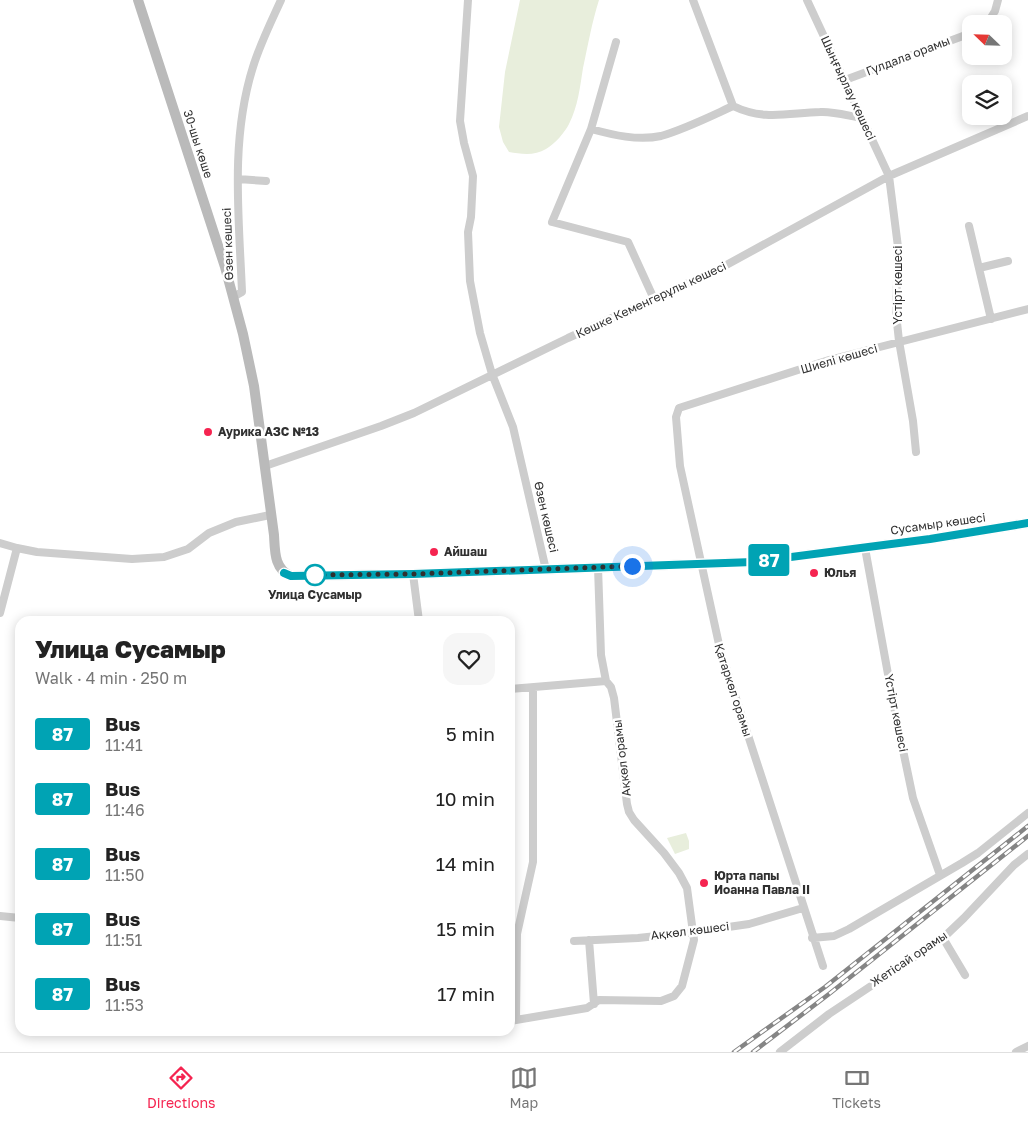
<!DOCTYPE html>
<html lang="en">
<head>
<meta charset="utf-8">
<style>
	body { margin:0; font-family:"Golos Text",sans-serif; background:#f6f6f6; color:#222; height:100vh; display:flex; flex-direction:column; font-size:19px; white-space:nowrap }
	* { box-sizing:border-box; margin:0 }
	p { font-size:16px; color:#767676 }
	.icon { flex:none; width:28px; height:28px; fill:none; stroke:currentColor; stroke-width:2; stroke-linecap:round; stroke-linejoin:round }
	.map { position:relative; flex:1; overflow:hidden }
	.details { position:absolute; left:15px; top:616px; width:500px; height:420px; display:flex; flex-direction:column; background:#fff; border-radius:15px; box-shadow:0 2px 12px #0003 }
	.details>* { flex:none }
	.badge { padding:0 10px; border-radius:4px; font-size:18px; line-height:32px }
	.needle { width:32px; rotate:293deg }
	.tools { position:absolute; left:962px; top:15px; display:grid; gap:10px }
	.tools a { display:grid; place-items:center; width:50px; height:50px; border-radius:10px; background:#fff; box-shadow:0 2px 12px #0003; font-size:25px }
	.you { position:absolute; width:25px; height:25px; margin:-12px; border:4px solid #fff; border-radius:50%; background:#1a73e8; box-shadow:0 0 0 8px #1a73e833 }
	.map>.badge { position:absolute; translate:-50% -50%; box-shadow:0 0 0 2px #fff }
	.round { display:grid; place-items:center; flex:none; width:52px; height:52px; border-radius:15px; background:#f6f6f6 }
	.head { display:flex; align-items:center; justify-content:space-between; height:85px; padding:0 20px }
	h1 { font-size:24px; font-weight:800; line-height:38px }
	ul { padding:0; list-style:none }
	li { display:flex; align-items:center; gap:15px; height:65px; padding:0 20px }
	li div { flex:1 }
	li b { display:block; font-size:19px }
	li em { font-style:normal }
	li .badge { min-width:55px; font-weight:700; text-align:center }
	.dock { display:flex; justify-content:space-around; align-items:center; height:70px; border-top:1px solid #e0e0e0; background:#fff; font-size:14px; color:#767676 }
	.dock a { display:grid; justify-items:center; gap:2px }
	.dock .on { color:#f52450 }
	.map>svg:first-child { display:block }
</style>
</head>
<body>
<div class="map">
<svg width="1028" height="1052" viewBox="0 0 1028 1052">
	<rect width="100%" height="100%" fill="#fff"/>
	<path fill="#e8eedc" d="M520,0H599C592,22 588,45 583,68C580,87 578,106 569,124C565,132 555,144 546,149C535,156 521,154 509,152L503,142L499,127L505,72Z
		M686,833L689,841V849L675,854L667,838Z"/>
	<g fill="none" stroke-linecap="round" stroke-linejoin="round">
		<path stroke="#cdcdcd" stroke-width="8" d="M468,0L460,121L464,143L473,176L471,217L468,232L470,281L480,333L492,374L513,427L546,570
			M693,0L733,106
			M807,0L889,176L898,247L896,313L899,341L913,421L916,452
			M987,24L995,11L998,0
			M845,80L971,33
			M591,129L616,42
			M238,179L266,181
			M969,226L991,319
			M979,268L1008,261
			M233,297L242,292C239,217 230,140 253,67C260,44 271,22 281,0
			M654,299L628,242L552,222L591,129C613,135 638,141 661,136C685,129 709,117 733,106C764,121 788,113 820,112C833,111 849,116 862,118
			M265,466L381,426L414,413L568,338L719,269L889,176L1028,116
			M0,543L17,548L0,613
			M17,548L37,552L132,559L164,557L188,549L209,533L236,522L270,515
			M865,548L894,707L913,798L940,875
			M413,574L419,621
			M510,689L606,681
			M0,916L20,918
			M812,938L834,936L849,929L962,863L978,853L1028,813
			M943,938L965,975
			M589,940L594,1004
			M574,941L638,938L694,932L749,924L803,908
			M823,966L720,649L680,466L676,417L679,408L829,360L1028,309
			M516,1020L517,934L533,862V688
			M510,1021L587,1008L599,1000L661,1001L674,996L682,986L694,940L687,888L679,873L664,853L634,820L629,812L627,804L614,698L611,687L606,681L601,655L598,567
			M780,1052L829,1014L943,938L964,918L1014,865L1028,854
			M1016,1052L1028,1046"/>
		<path stroke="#bababa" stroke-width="10" d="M138,0L225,267L243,334L254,386L274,535C275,551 274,569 291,576L413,574L753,562L930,539L1028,523"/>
		<defs>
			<path id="rail" d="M734,1052L825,987L1028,826
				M753,1052L829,994L1028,836"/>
		</defs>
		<use href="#rail" stroke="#858585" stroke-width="4.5"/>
		<use href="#rail" stroke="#fff" stroke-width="2.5" stroke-dasharray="8" stroke-linecap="butt"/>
	</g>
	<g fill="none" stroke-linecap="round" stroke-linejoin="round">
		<defs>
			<path id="line" d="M284,573L291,576L413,574L753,562L930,539L1028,523"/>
		</defs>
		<use href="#line" stroke="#fff" stroke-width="11"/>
		<use href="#line" stroke="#00a3b4" stroke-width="8"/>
		<path stroke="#303030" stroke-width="5" stroke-dasharray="0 9" d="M315,575L413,574L632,566"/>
	</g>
	<g fill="#f52450" stroke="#fff" stroke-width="2">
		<circle cx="208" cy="432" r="5"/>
		<circle cx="434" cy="552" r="5"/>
		<circle cx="814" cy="573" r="5"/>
		<circle cx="704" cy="883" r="5"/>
	</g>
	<circle fill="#fff" stroke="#00a3b4" stroke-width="2.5" cx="315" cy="575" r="10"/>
	<g text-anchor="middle" stroke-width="5" stroke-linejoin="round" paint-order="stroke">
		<g font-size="12" fill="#303030" stroke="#fff">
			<text transform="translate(908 56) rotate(-21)" y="4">Гүлдала орамы</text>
			<text transform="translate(848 88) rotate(65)" y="4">Шыңғырлау көшесі</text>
			<text transform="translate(198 144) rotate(72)" y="4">30-шы көше</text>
			<text transform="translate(228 244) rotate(-92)" y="4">Өзен көшесі</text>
			<text transform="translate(898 285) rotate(-90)" y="4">Үстірт көшесі</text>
			<text transform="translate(651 300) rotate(-25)" y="4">Көшке Кеменгерұлы көшесі</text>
			<text transform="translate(839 359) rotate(-16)" y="4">Шиелі көшесі</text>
			<text transform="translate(546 517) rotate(77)" y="4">Өзен көшесі</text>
			<text transform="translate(938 524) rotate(-8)" y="4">Сусамыр көшесі</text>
			<text transform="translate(733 690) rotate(72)" y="4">Қатаркөл орамы</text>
			<text transform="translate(896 713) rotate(79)" y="4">Үстірт көшесі</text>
			<text transform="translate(622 758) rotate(-97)" y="4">Ақкөл орамы</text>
			<text transform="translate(690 931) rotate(-7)" y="4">Ақкөл көшесі</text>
			<text transform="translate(909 959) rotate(-34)" y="4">Жетісай орамы</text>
		</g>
		<g font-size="12" font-weight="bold" fill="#303030" stroke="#fff" text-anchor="start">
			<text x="218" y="436">Аурика АЗС №13</text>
			<text x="444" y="556">Айшаш</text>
			<text x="824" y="577">Юлья</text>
			<text x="714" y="880">Юрта папы<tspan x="714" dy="14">Иоанна Павла II</tspan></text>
		</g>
		<g font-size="12" font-weight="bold" fill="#303030" stroke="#fff">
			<text x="315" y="599">Улица Сусамыр</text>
		</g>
	</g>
</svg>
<div class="tools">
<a><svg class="needle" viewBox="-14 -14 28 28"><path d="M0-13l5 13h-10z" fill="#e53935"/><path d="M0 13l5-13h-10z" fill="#767676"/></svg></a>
<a><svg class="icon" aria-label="layers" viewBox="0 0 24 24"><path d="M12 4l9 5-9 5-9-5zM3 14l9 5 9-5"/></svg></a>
</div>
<div class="you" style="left:632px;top:566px"></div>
<b class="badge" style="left:769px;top:560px;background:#00a3b4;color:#fff">87</b>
<section class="details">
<div class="head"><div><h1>Улица Сусамыр</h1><p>Walk · 4 min · 250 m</p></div><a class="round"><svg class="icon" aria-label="heart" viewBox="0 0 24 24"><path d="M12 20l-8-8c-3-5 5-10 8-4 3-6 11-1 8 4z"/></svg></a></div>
<ul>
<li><span class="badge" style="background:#00a3b4;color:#fff">87</span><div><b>Bus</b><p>11:41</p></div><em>5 min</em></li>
<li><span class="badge" style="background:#00a3b4;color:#fff">87</span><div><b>Bus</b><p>11:46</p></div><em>10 min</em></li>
<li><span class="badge" style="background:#00a3b4;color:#fff">87</span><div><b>Bus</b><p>11:50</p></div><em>14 min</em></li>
<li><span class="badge" style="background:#00a3b4;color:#fff">87</span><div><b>Bus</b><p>11:51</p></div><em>15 min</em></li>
<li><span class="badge" style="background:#00a3b4;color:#fff">87</span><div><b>Bus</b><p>11:53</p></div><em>17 min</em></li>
</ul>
</section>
</div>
<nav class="dock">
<a class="on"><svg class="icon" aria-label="directions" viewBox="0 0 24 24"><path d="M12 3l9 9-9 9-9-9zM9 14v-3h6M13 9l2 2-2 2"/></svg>Directions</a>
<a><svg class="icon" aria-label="map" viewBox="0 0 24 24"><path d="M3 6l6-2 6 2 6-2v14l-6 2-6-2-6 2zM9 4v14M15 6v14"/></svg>Map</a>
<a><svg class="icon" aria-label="tickets" viewBox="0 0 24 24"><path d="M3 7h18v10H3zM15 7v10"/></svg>Tickets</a>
</nav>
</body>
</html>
